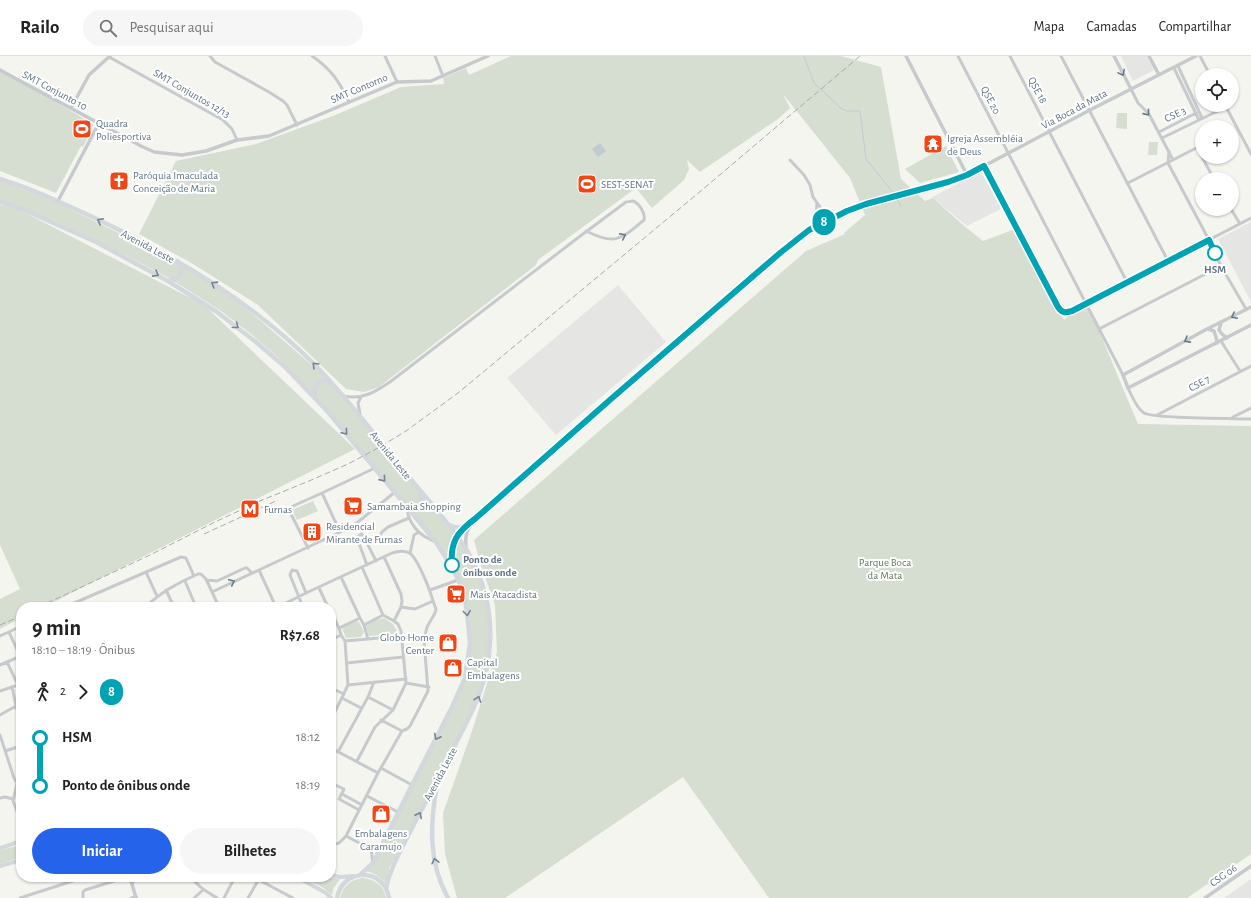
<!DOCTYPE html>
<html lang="pt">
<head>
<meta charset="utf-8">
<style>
	body { margin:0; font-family:"Alegreya Sans",sans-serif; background:#f6f6f6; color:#222; height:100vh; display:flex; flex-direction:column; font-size:15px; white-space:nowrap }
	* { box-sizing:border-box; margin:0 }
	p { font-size:13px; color:#767676 }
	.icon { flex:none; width:22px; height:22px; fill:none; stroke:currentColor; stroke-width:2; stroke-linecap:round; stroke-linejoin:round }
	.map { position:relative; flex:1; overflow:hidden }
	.panel { position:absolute; left:16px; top:546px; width:320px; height:280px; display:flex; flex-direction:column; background:#fff; border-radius:16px; box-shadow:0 1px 3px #0004 }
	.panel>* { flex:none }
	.badge { padding:0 8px; border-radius:13px; font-size:14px; line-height:26px }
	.tools { position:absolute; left:1195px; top:12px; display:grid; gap:8px }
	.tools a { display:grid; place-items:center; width:44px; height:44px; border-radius:50%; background:#fff; box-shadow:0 1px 3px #0004; font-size:20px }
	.map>.badge { position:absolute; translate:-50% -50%; box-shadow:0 0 0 2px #fff }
	.legs { display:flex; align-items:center; gap:6px; height:44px; padding:0 16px; font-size:13px }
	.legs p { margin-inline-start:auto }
	.summary { display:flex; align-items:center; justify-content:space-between; height:68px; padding:0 16px }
	h1 { font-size:22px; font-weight:700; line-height:30px }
	.button { display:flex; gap:8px; margin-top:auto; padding:8px 16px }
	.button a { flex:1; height:46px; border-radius:24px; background:#2563eb; color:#fff; font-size:16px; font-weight:700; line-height:46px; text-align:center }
	.button a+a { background:#f6f6f6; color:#222 }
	ul { padding:0 16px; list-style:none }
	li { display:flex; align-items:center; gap:14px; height:48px; font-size:15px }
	li i { display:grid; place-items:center; width:6px; height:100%; margin:0 5px; background:currentColor }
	li i::after { content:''; width:10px; height:10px; margin:-5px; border:3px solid; border-radius:50%; background:#fff }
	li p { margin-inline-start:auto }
	li:first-child i { background:linear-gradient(#0000 50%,currentColor 0) }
	li:last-child i { background:linear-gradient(currentColor 50%,#0000 0) }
	header { display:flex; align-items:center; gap:24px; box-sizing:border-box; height:56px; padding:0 20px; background:#fff; border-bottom:1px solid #e0e0e0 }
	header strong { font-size:19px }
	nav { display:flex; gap:22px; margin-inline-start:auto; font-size:14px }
	.search { width:280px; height:36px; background:#f6f6f6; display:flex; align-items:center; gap:10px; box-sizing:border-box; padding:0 14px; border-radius:22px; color:#767676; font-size:15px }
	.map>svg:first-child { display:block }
</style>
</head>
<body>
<header>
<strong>Railo</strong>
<div class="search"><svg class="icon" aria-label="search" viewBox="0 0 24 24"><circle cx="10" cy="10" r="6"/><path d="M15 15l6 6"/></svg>Pesquisar aqui</div>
<nav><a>Mapa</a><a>Camadas</a><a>Compartilhar</a></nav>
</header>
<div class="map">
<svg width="1251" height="842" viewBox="0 0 1251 842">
	<rect width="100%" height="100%" fill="#f5f5f0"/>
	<path fill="#e5e6e4" d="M1121,0H1147L1154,14L1133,25Z
		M981,116L1001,153L967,170L932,141Z
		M1251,166V246L1218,183Z
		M618,229L666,286L556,379L507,322Z
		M1251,823V842H1224Z"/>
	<path fill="#d6ddd1" d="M511,0H841L881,11L901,123L925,145L933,142L963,169L983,185L1018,172L1064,264L1086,244L1138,368L1251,370V798L1187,842H769L683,721L505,842H457L445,798L443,757L472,675L497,596L495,549L482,513L474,484L806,195L845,178L844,177L865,159L850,122L783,38L790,52L778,63L700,116L687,104L689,113L684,124L652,152L636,132L538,204L536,209L379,331L364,336L346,333L258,249L193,208L139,178L176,105L256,88L333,60L401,31L444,28L443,22L466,12L469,19Z
		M0,13L93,68L92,72V73L83,91L81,90L56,137L0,115Z
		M1117,57H1127V73L1116,72Z
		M1149,86H1158L1157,99H1148Z
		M946,90L959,116L920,127L905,113Z
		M0,124L56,146L179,207L227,238L261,265L332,327L414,427L465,494L484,532L491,587L483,628L437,723L389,812V832C383,823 376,817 366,815L372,807L452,651L470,603L465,543L458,524L435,485L320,348L280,303L251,278L221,255L169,222L96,184L54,165L0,144Z
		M0,149L16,152L204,249L355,393L44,551H21V562L0,573V543L20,533L0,489Z
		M313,445L318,455L297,464L292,454Z
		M384,562L393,568L397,575L393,578L369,580L366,570L372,565Z
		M356,565L359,566L364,576L361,581L346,582L342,572Z
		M21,789V801L0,808V794Z
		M302,821H329L340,823L333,833L332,839L322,831Z
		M362,822C374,823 384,829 386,842H340C343,830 350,824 362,822Z"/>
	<path fill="#bfcbd0" d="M600,87L606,95L598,101L592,93Z"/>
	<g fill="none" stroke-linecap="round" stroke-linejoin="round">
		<path stroke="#bfcbd0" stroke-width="1" d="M804,0L814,27L842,53L847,55H860L866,103L895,139
			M896,142L901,150"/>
		<path stroke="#c7cacd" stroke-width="3" d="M210,0L215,6L269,36L283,45L287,49L297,69
			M312,0C331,13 339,25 349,46
			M385,0L397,26
			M435,0L443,20
			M958,0L1123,319
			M1010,0L1127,226
			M1061,0L1168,205
			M1200,0L1210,19
			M109,1L223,64L232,73L237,84
			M1178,10L1202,62
			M1174,12L1199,64
			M1131,33L1138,47L1149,58L1173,104
			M1225,49L1251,98
			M1159,76L1196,57
			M1162,82L1226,51
			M1197,92L1214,123
			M1169,95L1168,107L1209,184L1221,210L1246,253
			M790,104L804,119L810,129L813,141L823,155L827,165
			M984,110L1058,251C1062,257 1065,257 1072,255L1251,162
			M1128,127L1202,89
			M1231,153L1240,168
			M815,171L817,147
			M1099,273L1221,210
			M1221,285L1240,315
			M1128,332C1132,340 1136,352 1144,357C1153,363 1234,362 1251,363
			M343,340C363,344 375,336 390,326L579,181L626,146C627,146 631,145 633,145C639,147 646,158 644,164C621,183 616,190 586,175
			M360,358L358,347L361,341
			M1157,359L1251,310
			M1233,361L1251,352
			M322,437L340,476
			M408,452C406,462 416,475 424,480C427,482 430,483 433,485
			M366,485L363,479L361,478L357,482L367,509
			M308,492L290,456V453L293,450L322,437L375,412
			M410,497L414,479L419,476
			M384,501L401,538L402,545L401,551
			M376,505L366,485L378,482L382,476L388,471L409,462
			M146,516L157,540
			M341,521L360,562
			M207,524L217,525L245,512H247L252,517
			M185,525L196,551
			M319,532L328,551
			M166,534L174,551
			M430,534L458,524
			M212,536L259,514
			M79,545L82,551
			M65,551L181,501L186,502L194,520
			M145,551C163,535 176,528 198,518H201L206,523L219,551
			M276,551L259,514L353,470L395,436
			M278,551L306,537L392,497C398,495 405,494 411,498C419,506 430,534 433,545L415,553L401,551L394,565L383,559L362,511
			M303,551L290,519L292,514L297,515L306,537
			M331,556L339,572
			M394,565L398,568L401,575L406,627L429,631
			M364,569L368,583
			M341,579L345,585L348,629
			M0,580L9,576
			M331,584L341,579L339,572L360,562L364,569L383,559
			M345,585L402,580
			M20,600L9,576L21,570
			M7,606L18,629
			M347,607L403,601
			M0,609L21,600
			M331,632L344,638
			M0,635L12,631
			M368,641L393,654
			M342,642L361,652
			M16,650L12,631L21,628
			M0,659L16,650L17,654L21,658
			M331,664L348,629L406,623
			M381,664L402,675
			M0,679L14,722L17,727H21
			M331,692L378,717L402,675L407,673L410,670L428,635L424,584L427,571L435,557L436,553L433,545
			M5,695L21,690
			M338,696L368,641L374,626
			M357,705L375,671L393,654L406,627
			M381,712L412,729
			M17,727L13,745L21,766
			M331,727L344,733L339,743L359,754
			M342,738L362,749
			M367,740L398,756
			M0,742L5,741L13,743
			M346,780L371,793L373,807
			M331,789L339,787L346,780L378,717
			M192,821C197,831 208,836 217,842
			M259,824L293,842
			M131,826L147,821
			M20,842L85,821
			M83,842V836L85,834L127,821
			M131,842L136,841
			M194,842L203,834
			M224,842L235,821
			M248,842L260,821"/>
		<path stroke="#c7cacd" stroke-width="3.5" d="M906,0L967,119
			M1114,0L1131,33
			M1149,0L1159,19
			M0,14L141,90L154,96L182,99L206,95L237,84L269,80L397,26L431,25L488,0
			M71,52L89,19L110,0
			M58,145L99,67
			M1251,251L1207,273L1123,319L1128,332L1251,269
			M1221,267L1219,274L1222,278L1227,282
			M1208,273L1214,275L1216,281L1217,287
			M456,481L464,470L476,462L611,343L780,197L809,174L847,155L867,148L948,126L967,119L1090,54L1196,0
			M466,492C465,481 466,475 473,466
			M130,821L136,842
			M1205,842L1251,810"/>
		<path stroke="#d2d8dc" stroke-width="4" d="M0,792L21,785
			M0,810L21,804
			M331,819L340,821L354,820
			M297,821L326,837L331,842"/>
		<path stroke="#d2d8dc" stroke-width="4.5" d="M0,123C35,134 67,149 99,164C177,202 252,246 314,308C348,342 377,382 408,420C428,444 449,467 466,493C483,520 492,555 490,586C489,624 473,655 456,687C442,717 426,745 411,774C401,794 391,810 386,832
			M0,146L22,153L96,186L168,225L217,256L256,286L284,310L328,356L435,485L452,511L463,534L467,555L470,587L465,622L452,651L412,729L373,807L360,819
			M168,225L174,224L181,218V214L179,206
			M315,342C313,330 318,320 331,327
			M408,452C422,453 425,449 419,436
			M449,469C455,472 458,472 464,470
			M452,510C452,500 451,490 456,481
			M437,729C430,768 428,806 448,842
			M337,842C342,812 384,811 389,842"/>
		<path stroke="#a4aab0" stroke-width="1" stroke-dasharray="6 3" stroke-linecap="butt" d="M204,478L278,444
			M39,551L150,499L215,466L260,445L309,425L348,408L378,392L406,375L458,337L702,134L860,0
			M0,569L21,560"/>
	</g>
	<defs><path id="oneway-chevron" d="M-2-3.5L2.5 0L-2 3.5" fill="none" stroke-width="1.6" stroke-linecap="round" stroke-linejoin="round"/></defs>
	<g stroke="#667988">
		<use href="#oneway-chevron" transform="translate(1122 17) rotate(62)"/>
		<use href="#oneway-chevron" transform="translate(1147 57) rotate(51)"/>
		<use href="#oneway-chevron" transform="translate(623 180) rotate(-27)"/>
		<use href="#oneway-chevron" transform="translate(1234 260) rotate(153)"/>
		<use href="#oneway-chevron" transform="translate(1187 284) rotate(151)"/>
		<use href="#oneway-chevron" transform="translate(232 526) rotate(-25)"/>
	</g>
	<g stroke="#728491">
		<use href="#oneway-chevron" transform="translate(100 165) rotate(-154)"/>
		<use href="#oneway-chevron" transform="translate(156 218) rotate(29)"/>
		<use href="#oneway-chevron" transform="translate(214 228) rotate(-148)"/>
		<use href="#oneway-chevron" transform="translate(236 270) rotate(38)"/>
		<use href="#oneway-chevron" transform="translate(315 309) rotate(-135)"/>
		<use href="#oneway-chevron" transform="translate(345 376) rotate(50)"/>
		<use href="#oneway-chevron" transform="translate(383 423) rotate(51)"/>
		<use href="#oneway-chevron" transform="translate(467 557) rotate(83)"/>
		<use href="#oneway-chevron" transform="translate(478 643) rotate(-69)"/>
		<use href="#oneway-chevron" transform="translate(437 681) rotate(117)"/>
		<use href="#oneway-chevron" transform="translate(419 759) rotate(-63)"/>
		<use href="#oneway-chevron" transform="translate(435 805) rotate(-103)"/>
	</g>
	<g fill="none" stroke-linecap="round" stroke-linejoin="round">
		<defs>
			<path id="line-1" d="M452,509C450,486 457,476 476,462L611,343L780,197L809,174L847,155L866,148L948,126L967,119L984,110L1058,251C1062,257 1065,257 1072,255L1209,184L1215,197"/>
		</defs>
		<use href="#line-1" stroke="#fff" stroke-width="9"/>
		<use href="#line-1" stroke="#00a3b4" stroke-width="6"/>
	</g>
	<defs>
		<symbol id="stadium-square" viewBox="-11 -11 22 22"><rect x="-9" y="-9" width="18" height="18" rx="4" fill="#f04615" stroke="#fff"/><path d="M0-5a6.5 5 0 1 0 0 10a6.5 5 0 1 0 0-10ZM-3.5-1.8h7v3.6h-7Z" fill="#fff"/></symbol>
		<symbol id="temple-square" viewBox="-11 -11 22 22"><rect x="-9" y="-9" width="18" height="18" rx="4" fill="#f04615" stroke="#fff"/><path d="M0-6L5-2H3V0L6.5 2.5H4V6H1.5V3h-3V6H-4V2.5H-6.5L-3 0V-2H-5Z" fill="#fff"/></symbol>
		<symbol id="church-square" viewBox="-11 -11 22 22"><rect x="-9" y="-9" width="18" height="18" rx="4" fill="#f04615" stroke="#fff"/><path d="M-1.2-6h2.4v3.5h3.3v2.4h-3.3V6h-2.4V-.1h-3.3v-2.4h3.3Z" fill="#fff"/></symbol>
		<symbol id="supermarket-square" viewBox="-11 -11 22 22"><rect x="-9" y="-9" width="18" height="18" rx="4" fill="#f04615" stroke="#fff"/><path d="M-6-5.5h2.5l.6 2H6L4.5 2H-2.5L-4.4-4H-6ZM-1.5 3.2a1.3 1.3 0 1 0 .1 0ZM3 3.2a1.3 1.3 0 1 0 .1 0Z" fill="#fff"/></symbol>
		<symbol id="metro-square" viewBox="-11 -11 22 22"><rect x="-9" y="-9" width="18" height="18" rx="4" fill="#f04615" stroke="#fff"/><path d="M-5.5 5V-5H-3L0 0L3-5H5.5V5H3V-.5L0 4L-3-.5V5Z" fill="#fff"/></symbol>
		<symbol id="building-square" viewBox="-11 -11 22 22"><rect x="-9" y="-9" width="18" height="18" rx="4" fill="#f04615" stroke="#fff"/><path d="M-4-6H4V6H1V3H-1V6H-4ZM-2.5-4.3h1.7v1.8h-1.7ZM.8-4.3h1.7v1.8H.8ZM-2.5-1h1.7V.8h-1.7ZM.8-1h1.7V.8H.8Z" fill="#fff"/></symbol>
		<symbol id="shop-square" viewBox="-11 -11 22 22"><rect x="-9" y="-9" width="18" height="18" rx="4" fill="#f04615" stroke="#fff"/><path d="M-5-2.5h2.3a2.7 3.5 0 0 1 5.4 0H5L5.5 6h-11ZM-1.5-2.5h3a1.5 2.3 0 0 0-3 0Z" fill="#fff"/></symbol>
	</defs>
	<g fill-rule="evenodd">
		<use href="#stadium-square" x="71" y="62" width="22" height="22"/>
		<use href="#temple-square" x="922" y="77" width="22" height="22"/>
		<use href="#church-square" x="108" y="114" width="22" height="22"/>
		<use href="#stadium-square" x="576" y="117" width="22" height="22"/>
		<use href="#supermarket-square" x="342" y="439" width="22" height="22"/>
		<use href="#metro-square" x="239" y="442" width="22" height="22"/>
		<use href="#building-square" x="301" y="465" width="22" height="22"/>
		<use href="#supermarket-square" x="445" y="527" width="22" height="22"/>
		<use href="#shop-square" x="437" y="576" width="22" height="22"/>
		<use href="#shop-square" x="442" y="601" width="22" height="22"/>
		<use href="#shop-square" x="370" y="747" width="22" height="22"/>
	</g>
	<g fill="#fff" stroke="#00a3b4" stroke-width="2">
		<circle cx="1215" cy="197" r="7"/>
		<circle cx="452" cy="509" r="7"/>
	</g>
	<g text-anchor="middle" stroke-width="4" stroke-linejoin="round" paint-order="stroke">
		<g font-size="11" fill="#617584" stroke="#fff">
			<text transform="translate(359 32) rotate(-23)" y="4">SMT Contorno</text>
			<text transform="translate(55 34) rotate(28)" y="4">SMT Conjunto 10</text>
			<text transform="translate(1038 34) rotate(62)" y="4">QSE 18</text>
			<text transform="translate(192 37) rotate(30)" y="4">SMT Conjuntos 12/13</text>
			<text transform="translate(991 44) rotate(62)" y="4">QSE 20</text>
			<text transform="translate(1074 53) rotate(-28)" y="4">Via Boca da Mata</text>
			<text transform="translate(1175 58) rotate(-26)" y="4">CSE 3</text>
			<text transform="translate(148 190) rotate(28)" y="4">Avenida Leste</text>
			<text transform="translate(1199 327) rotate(-28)" y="4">CSE 7</text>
			<text transform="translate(391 399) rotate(51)" y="4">Avenida Leste</text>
			<text transform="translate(440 718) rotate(-62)" y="4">Avenida Leste</text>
			<text transform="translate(1223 819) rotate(-35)" y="4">CSG 06</text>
		</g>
		<g font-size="11" fill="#617584" stroke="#fff" text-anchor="start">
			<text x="96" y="71">Quadra<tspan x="96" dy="13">Poliesportiva</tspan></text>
			<text x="947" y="86">Igreja Assembléia<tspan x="947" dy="13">de Deus</tspan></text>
			<text x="133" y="123">Paróquia Imaculada<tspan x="133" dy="13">Conceição de Maria</tspan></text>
			<text x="601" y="132">SEST-SENAT</text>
			<text x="367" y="454">Samambaia Shopping</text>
			<text x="264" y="457">Furnas</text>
			<text x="326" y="474">Residencial<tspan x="326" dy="13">Mirante de Furnas</tspan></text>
			<text x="470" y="542">Mais Atacadista</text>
			<text x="434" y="585" text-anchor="end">Globo Home<tspan x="434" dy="13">Center</tspan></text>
			<text x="467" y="610">Capital<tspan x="467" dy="13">Embalagens</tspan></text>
			<text x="381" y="781" text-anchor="middle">Embalagens<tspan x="381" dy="13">Caramujo</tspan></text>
		</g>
		<g font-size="11" font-weight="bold" fill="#617584" stroke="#fff">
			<text x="1215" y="217">HSM</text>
			<text x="463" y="507" text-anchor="start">Ponto de<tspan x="463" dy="13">ônibus onde</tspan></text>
		</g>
		<g font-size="11" fill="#667b61" stroke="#fff">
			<text x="885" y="510">Parque Boca<tspan x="885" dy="13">da Mata</tspan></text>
		</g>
	</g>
</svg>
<div class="tools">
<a><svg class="icon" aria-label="locate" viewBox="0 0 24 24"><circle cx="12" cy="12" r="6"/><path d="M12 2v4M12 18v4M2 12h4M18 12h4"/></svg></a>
<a>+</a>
<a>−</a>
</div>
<b class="badge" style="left:824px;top:166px;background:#00a3b4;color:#fff">8</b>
<section class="panel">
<div class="summary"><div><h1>9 min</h1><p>18:10 – 18:19 · Ônibus</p></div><b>R$7.68</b></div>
<div class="legs"><svg class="icon" aria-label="walk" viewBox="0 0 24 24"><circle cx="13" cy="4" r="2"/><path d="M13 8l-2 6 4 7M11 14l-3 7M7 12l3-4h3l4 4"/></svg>2<svg class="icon" aria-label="forward" viewBox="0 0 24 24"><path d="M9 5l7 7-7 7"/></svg><b class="badge" style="background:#00a3b4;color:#fff">8</b></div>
<ul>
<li><i style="color:#00a3b4"></i><b>HSM</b><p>18:12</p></li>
<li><i style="color:#00a3b4"></i><b>Ponto de ônibus onde</b><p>18:19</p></li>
</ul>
<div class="button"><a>Iniciar</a><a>Bilhetes</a></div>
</section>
</div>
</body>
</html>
